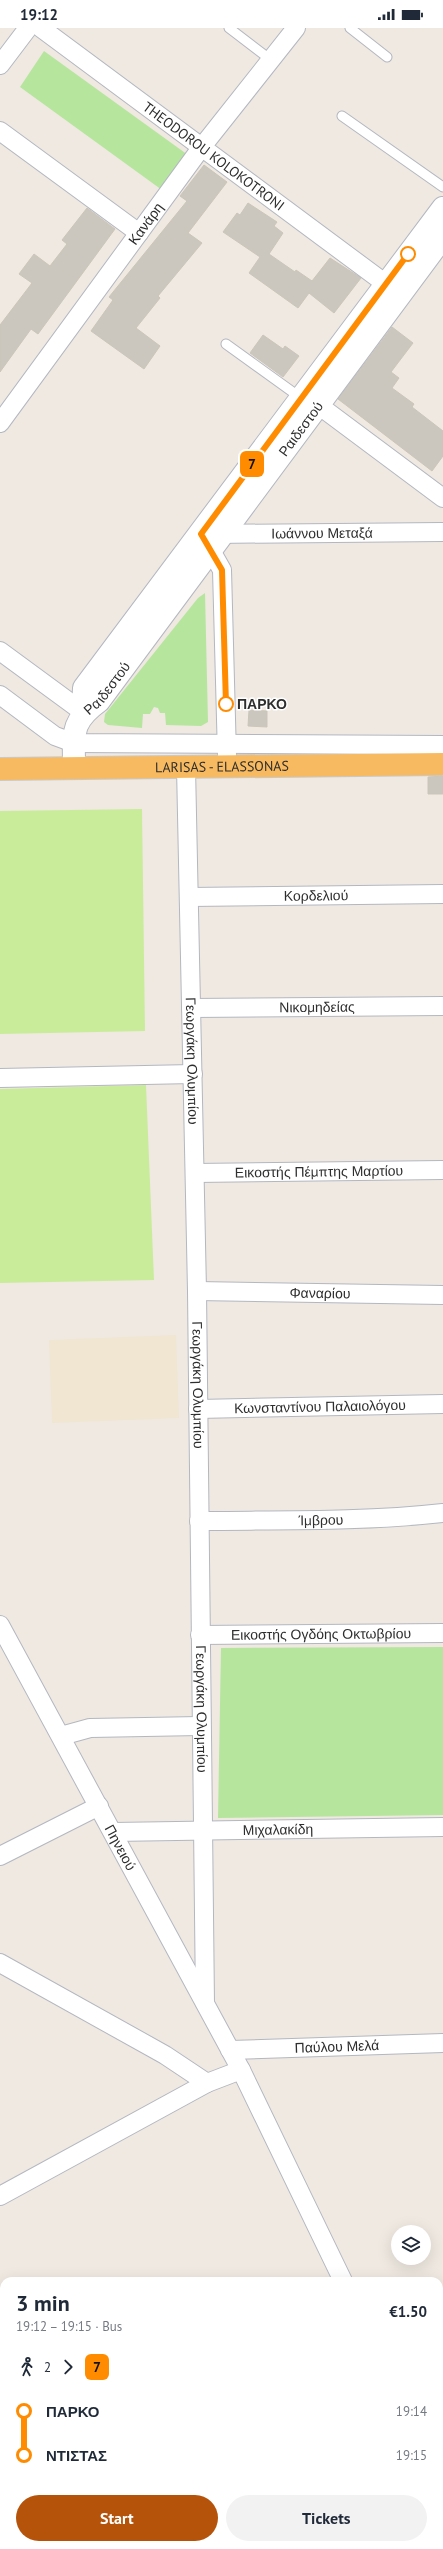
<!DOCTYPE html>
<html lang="en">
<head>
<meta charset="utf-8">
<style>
	body { margin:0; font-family:"PT Sans",sans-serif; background:#f2f2f3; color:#1f2937; height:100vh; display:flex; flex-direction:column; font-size:15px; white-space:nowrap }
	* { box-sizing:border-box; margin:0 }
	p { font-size:13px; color:#747a83 }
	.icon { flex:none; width:22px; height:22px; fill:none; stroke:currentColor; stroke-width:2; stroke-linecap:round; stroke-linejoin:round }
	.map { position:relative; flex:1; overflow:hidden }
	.details { position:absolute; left:0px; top:2249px; width:443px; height:272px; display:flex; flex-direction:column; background:#fff; border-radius:12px 12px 0 0; box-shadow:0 4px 16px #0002 }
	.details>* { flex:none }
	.badge { padding:0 8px; border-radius:6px; font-size:14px; line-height:26px }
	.controls { position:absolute; left:391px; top:2197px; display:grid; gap:8px }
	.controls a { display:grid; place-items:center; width:40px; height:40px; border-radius:50%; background:#fff; box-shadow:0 4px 16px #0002; font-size:20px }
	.map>.badge { position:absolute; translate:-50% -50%; box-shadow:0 0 0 2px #fff }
	.legs { display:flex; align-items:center; gap:6px; height:44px; padding:0 16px; font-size:13px }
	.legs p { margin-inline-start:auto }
	.head { display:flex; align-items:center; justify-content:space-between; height:68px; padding:0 16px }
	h1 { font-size:22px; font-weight:700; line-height:30px }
	.cta { display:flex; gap:8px; margin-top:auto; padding:8px 16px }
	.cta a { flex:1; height:46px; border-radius:24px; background:#b45309; color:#fff; font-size:16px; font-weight:700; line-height:46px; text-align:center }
	.cta a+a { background:#f2f2f3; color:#1f2937 }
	ul { padding:0 16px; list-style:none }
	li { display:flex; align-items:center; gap:14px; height:44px; font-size:15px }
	li i { display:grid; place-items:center; width:6px; height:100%; margin:0 5px; background:currentColor }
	li i::after { content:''; width:10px; height:10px; margin:-5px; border:3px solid; border-radius:50%; background:#fff }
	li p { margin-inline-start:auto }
	li:first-child i { background:linear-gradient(#0000 50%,currentColor 0) }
	li:last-child i { background:linear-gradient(currentColor 50%,#0000 0) }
	.status { display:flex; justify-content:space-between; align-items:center; height:28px; padding:0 20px; background:#fff; direction:ltr }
	.status svg { height:11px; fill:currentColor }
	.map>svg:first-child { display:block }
</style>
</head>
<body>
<div class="status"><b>19:12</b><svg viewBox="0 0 49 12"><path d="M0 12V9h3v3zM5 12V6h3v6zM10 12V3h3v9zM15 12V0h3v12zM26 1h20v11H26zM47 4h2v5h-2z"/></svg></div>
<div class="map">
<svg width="443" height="2521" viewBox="0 0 443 2521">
	<rect width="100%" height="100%" fill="#efe9e1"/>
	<path fill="#f0e6d1" d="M176,1307L179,1390L52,1395L49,1312Z"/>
	<path fill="#b6e59e" d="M44,23L188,127L162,162L20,59Z
		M205,565L208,694L201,698L166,697L165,685H160L158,680L154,679L150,686H143L142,700L108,697L104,694L105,686L198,570Z
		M443,1619V1787L218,1790L221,1620Z"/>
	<path fill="#c9ec9a" d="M142,781L145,1003L0,1006V783Z
		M146,1057L154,1252L0,1255V1061Z"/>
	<path fill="#cbc7bf" stroke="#cbc5ba" d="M204,137L227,154L188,205L202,215L158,268L160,270L136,300L160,318L144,341L91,303L113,272L109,269L187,173L180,168Z
		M248,175L277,194L274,198L283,205L269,226L295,244L296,242L312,253L330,230L361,250L334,285L309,265L298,280L249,245L260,229L223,204L237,185L240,187Z
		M87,180L115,201L38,306L31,301L0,344V297L32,255L19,246L34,226L50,238L67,216L62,212Z
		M392,299L413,315L391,344L399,350L392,360L414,376L412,379L443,403V428L432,443L338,371Z
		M263,307L283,321L285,318L299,328L283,349L250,325Z
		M249,682L267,683V699L248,698Z
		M443,748V766H428V749Z"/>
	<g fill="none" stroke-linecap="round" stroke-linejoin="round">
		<defs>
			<path id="service" d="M229,0L271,32
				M350,0L387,29
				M342,88L443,159
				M226,316L301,370"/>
			<g id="minor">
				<path id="s1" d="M41,0L386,256"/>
				<path d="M0,37L28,0"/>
				<path d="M0,103L139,205"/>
				<path d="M317,376L443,470"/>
				<path id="s2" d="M0,395L201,120L296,0"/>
				<path id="s3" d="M212,506L443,504"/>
				<path d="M205,512L222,542L227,728"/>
				<path d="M0,623L83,684"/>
				<path d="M0,667L55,708L74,715L443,717"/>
				<path id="s4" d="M186,739L197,1263L205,1975"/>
				<path id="s5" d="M189,869L443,866"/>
				<path id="s6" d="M191,980L443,978"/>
				<path d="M0,1050L193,1046"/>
				<path id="s7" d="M195,1145L443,1142"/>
				<path id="s8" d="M197,1263L443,1267"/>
				<path id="s9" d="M198,1381L443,1376"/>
				<path id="s10" d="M199,1493C280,1492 362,1494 443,1485"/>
				<path id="s11" d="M0,1597L241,2042L343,2253"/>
				<path id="s12" d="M200,1607L443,1605"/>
				<path d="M61,1708L90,1700L200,1698"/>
				<path id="s13" d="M113,1804L443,1799"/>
				<path d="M0,1828L99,1778"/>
				<path d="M0,1935L165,2027L207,2055L241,2042"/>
				<path id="s14" d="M230,2022L443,2015"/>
				<path d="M0,2168L207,2055"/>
				<path d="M439,2448L443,2456"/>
			</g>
			<g id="tertiary">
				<path d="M83,684L84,660L443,180"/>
				<path id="s15" d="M74,739C74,706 70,694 99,673L443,209"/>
			</g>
			<g id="trunk">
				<path id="s16" d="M0,741L443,736"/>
			</g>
		</defs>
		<use href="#service" stroke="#b4b7c1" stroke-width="11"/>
		<use href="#minor" stroke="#b4b7c1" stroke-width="20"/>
		<use href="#tertiary" stroke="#b4b7c1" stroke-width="24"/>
		<use href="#trunk" stroke="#c9c9c9" stroke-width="24"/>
		<use href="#service" stroke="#fff" stroke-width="9"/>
		<use href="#minor" stroke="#fff" stroke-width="18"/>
		<use href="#tertiary" stroke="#fff" stroke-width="22"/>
		<use href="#trunk" stroke="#f8ba60" stroke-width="22"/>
	</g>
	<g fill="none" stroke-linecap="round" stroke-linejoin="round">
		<defs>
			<path id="line-1" d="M226,676L222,542L201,506L408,226"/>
		</defs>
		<use href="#line-1" stroke="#fff" stroke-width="9"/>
		<use href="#line-1" stroke="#ff8c00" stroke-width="6"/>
	</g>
	<g fill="#fff" stroke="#ff8c00" stroke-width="2">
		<circle cx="408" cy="226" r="7"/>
		<circle cx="226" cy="676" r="7"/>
	</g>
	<g text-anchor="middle" stroke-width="3" stroke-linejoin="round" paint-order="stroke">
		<g font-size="14" fill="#2e2e2e" stroke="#fff">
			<text dy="5" stroke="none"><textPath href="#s1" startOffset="215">THEODOROU KOLOKOTRONI</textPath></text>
			<text dy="5" stroke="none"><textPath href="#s2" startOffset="247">Κανάρη</textPath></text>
			<text dy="5" stroke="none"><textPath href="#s15" startOffset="414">Ραιδεστού</textPath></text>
			<text dy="5" stroke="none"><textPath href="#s3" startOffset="110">Ιωάννου Μεταξά</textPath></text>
			<text dy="5" stroke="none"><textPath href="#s15" startOffset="90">Ραιδεστού</textPath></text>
			<text dy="5" stroke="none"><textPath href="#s16" startOffset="222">LARISAS - ELASSONAS</textPath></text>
			<text dy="5" stroke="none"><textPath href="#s5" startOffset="127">Κορδελιού</textPath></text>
			<text dy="5" stroke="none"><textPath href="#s6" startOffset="126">Νικομηδείας</textPath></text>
			<text dy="5" stroke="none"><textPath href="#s4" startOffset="294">Γεωργάκη Ολυμπίου</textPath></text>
			<text dy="5" stroke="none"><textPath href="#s7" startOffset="124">Εικοστής Πέμπτης Μαρτίου</textPath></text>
			<text dy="5" stroke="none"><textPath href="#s8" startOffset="123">Φαναρίου</textPath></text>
			<text dy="5" stroke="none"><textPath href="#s4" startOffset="618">Γεωργάκη Ολυμπίου</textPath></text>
			<text dy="5" stroke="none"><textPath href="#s9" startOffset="122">Κωνσταντίνου Παλαιολόγου</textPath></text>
			<text dy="5" stroke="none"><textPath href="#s10" startOffset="122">Ίμβρου</textPath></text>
			<text dy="5" stroke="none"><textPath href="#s12" startOffset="121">Εικοστής Ογδόης Οκτωβρίου</textPath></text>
			<text dy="5" stroke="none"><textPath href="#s4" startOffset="942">Γεωργάκη Ολυμπίου</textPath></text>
			<text dy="5" stroke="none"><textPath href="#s13" startOffset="165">Μιχαλακίδη</textPath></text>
			<text dy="5" stroke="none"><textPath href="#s11" startOffset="253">Πηνειού</textPath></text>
			<text dy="5" stroke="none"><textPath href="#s14" startOffset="107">Παύλου Μελά</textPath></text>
		</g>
		<g font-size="14" font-weight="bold" fill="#2e2e2e" stroke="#fff" text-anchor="start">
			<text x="237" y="681">ΠΑΡΚΟ</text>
		</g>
	</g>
</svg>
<div class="controls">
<a><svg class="icon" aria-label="layers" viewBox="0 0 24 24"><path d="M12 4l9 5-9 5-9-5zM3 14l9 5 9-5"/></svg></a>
</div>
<b class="badge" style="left:252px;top:436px;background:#ff8c00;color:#111">7</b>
<section class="details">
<div class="head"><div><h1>3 min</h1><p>19:12 – 19:15 · Bus</p></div><b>€1.50</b></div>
<div class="legs"><svg class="icon" aria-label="walk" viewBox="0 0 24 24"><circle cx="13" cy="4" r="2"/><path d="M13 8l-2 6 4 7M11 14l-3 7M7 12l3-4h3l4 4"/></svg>2<svg class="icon" aria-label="forward" viewBox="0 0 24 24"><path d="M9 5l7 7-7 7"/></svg><b class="badge" style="background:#ff8c00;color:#111">7</b></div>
<ul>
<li><i style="color:#ff8c00"></i><b>ΠΑΡΚΟ</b><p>19:14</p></li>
<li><i style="color:#ff8c00"></i><b>ΝΤΙΣΤΑΣ</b><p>19:15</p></li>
</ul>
<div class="cta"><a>Start</a><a>Tickets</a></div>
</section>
</div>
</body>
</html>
